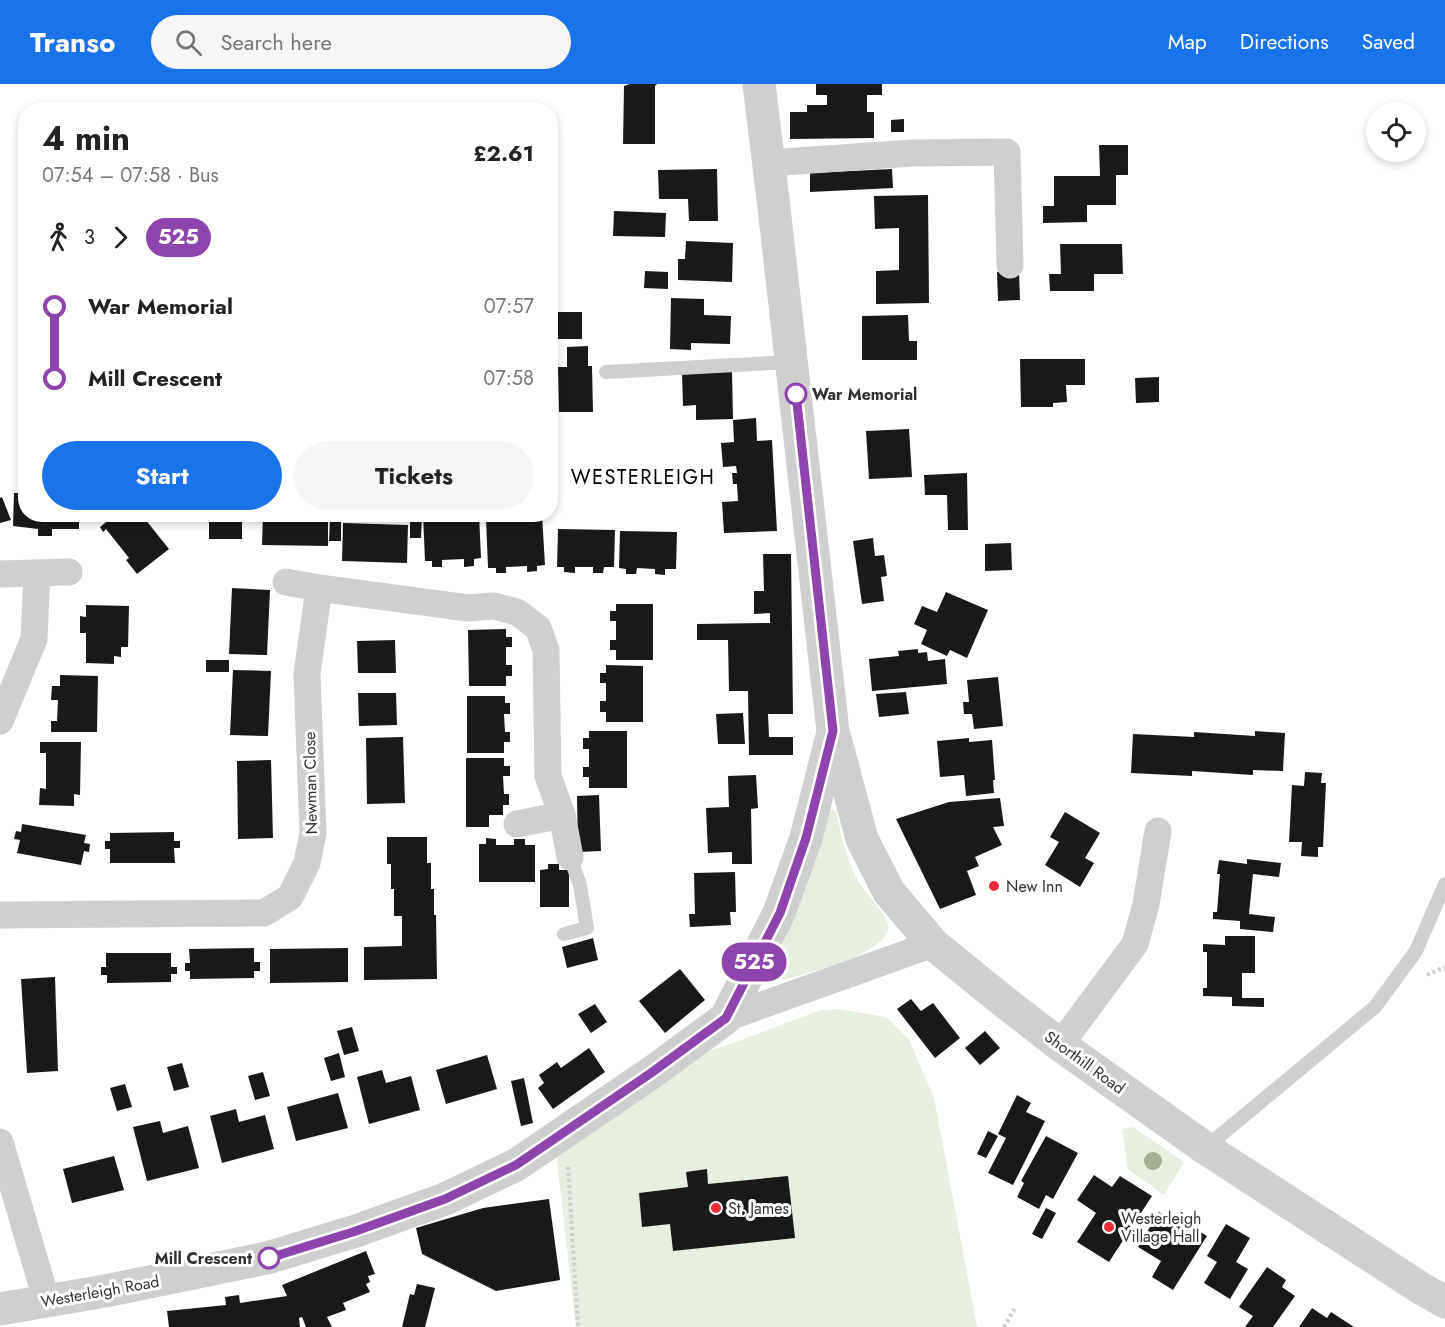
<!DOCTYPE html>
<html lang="en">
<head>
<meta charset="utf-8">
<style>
	body { margin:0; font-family:Jost,sans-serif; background:#f6f6f6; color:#222; height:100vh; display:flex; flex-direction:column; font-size:22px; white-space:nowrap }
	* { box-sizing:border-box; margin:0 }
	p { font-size:20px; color:#767676 }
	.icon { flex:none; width:33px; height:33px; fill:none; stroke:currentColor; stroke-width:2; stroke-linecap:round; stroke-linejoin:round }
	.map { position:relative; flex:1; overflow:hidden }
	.details { position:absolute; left:18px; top:18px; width:540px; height:420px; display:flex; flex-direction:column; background:#fff; border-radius:24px; box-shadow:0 3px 9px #0003 }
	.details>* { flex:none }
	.badge { padding:0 12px; border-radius:20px; font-size:21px; line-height:39px }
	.buttons { position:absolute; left:1366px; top:18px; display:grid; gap:12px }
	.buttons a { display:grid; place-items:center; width:60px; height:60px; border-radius:50%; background:#fff; box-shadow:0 3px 9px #0003; font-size:30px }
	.map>.badge { position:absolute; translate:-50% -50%; box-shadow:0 0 0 3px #fff }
	.legs { display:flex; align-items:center; gap:9px; height:66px; padding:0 24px; font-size:20px }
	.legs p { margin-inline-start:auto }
	.summary { display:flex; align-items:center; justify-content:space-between; height:102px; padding:0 24px }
	h1 { font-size:33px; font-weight:700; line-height:45px }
	.action { display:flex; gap:12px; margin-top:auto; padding:12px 24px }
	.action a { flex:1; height:69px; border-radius:36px; background:#1a73e8; color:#fff; font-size:24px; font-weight:700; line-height:69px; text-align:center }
	.action a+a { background:#f6f6f6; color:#222 }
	ul { padding:0 24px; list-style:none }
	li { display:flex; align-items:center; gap:21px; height:72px; font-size:22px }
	li i { display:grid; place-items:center; width:9px; height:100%; margin:0 8px; background:currentColor }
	li i::after { content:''; width:15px; height:15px; margin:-8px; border:4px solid; border-radius:50%; background:#fff }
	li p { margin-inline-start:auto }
	li:first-child i { background:linear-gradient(#0000 50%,currentColor 0) }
	li:last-child i { background:linear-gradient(currentColor 50%,#0000 0) }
	header { display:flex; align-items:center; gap:36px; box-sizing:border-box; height:84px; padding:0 30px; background:#1a73e8; color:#fff }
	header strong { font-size:28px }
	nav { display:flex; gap:33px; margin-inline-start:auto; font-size:21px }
	.search { width:420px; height:54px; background:#f6f6f6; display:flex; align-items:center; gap:15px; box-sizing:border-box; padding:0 21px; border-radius:33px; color:#767676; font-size:22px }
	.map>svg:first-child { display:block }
</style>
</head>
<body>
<header>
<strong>Transo</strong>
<div class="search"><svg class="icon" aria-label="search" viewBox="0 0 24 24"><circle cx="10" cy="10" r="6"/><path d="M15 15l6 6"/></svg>Search here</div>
<nav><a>Map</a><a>Directions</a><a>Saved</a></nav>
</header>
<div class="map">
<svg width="1445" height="1243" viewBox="0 0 1445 1243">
	<rect width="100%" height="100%" fill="#fff"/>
	<path fill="#e7efdf" d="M830,725L836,727C842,753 847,782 863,804C869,813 892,836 888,846C879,872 813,887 788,895L778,896L773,890L772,879L791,839Z
		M837,925L886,933L909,956L934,1014L977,1243H576L555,1059L679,976L725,962L821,926Z
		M1133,1043L1184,1078L1164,1111L1128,1085L1122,1045Z"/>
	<path fill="#191919" d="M630,0H657L655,2V60H623L624,2Z
		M816,0H882V11H867V28H874V54L790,55V28H807V21H827V11H816Z
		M904,35V48H891V36Z
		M1099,61H1128V91H1116V121H1087V138L1043,139V122H1054V92H1100Z
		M717,85L718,137H689L688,115H659L658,86Z
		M892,85L893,104L810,108V89Z
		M928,111L929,219L876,220V187L899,186V144L875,145L874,112Z
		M614,127L666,129L665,153L613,152Z
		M686,157L733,159L732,198L678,196V175H685Z
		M1060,160H1122L1123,190H1094V207H1050L1049,190H1061Z
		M645,187L668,188V205L644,204Z
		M1019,187L1020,216L998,217L997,188Z
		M671,214L704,215V231L731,232L730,260L691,259V266L670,265Z
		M551,228H582V255H551Z
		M908,231L909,257H917V276H862V232Z
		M588,262V282H592L593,328H559L558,283H567V263Z
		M1020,275H1085V301H1066L1067,318L1053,319V323H1021Z
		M732,287L733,335L696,336V321L683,322L682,289Z
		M1159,293V318L1136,319L1135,294Z
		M756,334L757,357L772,356L777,447L724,449L722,418L738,417L737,400H733L732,389H737L736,382L723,383L721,359L734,358L733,336Z
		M909,345L912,393L869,395L866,347Z
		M967,389L968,446H948L947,411H925L924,391Z
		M14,409H26V430H79V445H52V452H38V445L13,442Z
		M2,413L11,436L0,439V414Z
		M116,430H141L169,465L137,490L126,476L129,474L106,445L103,448L100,443Z
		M209,430H242V455H209Z
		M263,430H328V462L262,461Z
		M410,430L422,431L421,454H410Z
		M423,430H479L481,474L474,475V482L464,483V475L442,476V483H432V477H425Z
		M514,430L542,431L545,481L537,482V487L527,488V482L506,483V489H496V484H488L486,434L514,433Z
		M330,434H341V457H329Z
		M343,439L408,441L407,479L342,477Z
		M558,445L615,446L614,483H604L603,489H593V483H575V489L564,488V483H557Z
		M620,447L677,448L676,485H665V491L655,490V485L637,484L636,490H626V485L619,484Z
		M873,454L875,472L884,471L887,492L881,493L884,517L862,520L853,457Z
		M1011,459L1012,486L985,487V460Z
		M763,470H791L793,630H768L769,653H793V671H749L748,607H729L728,556H697V540L770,539V529L754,530V507H764Z
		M232,504L270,506L267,571L229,570Z
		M946,508L988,526L967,574L950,566L947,572L921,560L927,546L914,540L922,522L937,528Z
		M616,520H653V576H616V566H610V556H616V537H610V527H616Z
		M86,521L129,522L128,563H121V573L114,572V580L86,579V549H80V532L86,533Z
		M506,545V553H512V563H506V581H512V592H506V602H469L468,546Z
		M395,556L396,589H358L357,557Z
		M918,565V569L927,568L928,577L945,575L947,600L872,607L869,575L899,572L898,567Z
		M206,576H229V588H206Z
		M606,581L643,582V638H606V628H600V617H606V599H600V589H606Z
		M233,586L271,587L268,652L230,651Z
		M60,591L98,592L97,648H51V637H57L58,616H51L52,602H60Z
		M998,593L1003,642L974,645L972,630H964L963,618H969L967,596Z
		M906,608L909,630L879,633L876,610Z
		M358,609H396L397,641L359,642Z
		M467,612H505V619H510V630H504L505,648H510V658H504V669H467Z
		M743,629L745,660H718L716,630Z
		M589,647H627V704H589V693H583V683H589V665H583V654H589Z
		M1255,647L1285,649L1283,687L1253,686V691L1192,687V692L1131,689L1133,650L1194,653V648L1255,652Z
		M403,653L405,719L367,720L366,654Z
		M969,654V658L992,656L995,696H993L994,709L966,712L964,691L940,693L937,657Z
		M40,658H81L80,711L74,710V722L39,721L40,704L46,705V669H40Z
		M466,674H504V682H510V692H503L504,710H509V721H503V731H489V743H466Z
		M271,676L273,754L238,755L237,677Z
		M1305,688L1322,689L1321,699H1326L1323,763H1318V773L1301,772L1302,758H1289L1292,701L1304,702Z
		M756,691L758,724L751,725L752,780H732V768L708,769L706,724L729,723L728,692Z
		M599,711L601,767L578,768L577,712Z
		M1000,714L1004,742L993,743L1002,761L975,773L979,782L967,787L976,811L940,825L896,735L949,718Z
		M1065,728L1100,749L1085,774L1094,779L1080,803L1045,781L1059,758L1050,753Z
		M22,740L86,751L84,759L90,760L89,768L84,767L81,781L17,769L20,756L14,755L16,747L21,748Z
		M174,748V757H180V764H174L175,779H110V765H105V757H110V749Z
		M387,753H427V779H431V805H434V831H436L437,895L364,896V863L402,862V832H394V805H391V780H387Z
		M486,754L496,755V761H514V755H525V761H535V798H479V760H486Z
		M1247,775L1281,779L1279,793L1253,790L1249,830L1275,833L1273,848L1240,845V837L1213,835V828H1217L1220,790H1217L1219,776L1247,780Z
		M548,780H559V786H569V823H540V786L548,785Z
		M735,788L736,828H730L731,841L690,843L689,830H695L694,789Z
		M1225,852H1255V889H1242V914H1264V923L1232,922V913L1203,912V904H1207V868H1203V860L1225,861Z
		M593,854L598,876L567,884L562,863Z
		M254,864V878H260V887H254V894L190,895V887H185V879H190L189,865Z
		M348,864V898L270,899V865Z
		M106,869H171V883H177V890H171V898L107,899V891H101V883H106Z
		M680,885L705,916L665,949L639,917Z
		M55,893L58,987L27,989L21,895Z
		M911,915L921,927L933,919L960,954L935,974L897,925Z
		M595,920L607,938L591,949L578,930Z
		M352,943L359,967L344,971L337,947Z
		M985,947L1000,964L980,981L965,964Z
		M589,964L605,988L553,1025L538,1004L544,999L539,991L557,978L561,984Z
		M339,969L345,993L331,997L324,974Z
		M487,971L497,1005L446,1020L436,986Z
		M182,979L189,1003L174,1007L167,983Z
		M382,986L386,999L411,992L420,1026L369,1040L357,993Z
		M263,988L270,1012L255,1016L248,992Z
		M524,994L533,1039L521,1042L511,997Z
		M125,1000L132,1023L117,1027L110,1004Z
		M338,1009L348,1044L296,1057L287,1023Z
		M1017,1011L1031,1019L1026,1028L1045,1037L1013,1101L988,1089L1006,1054L998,1050Z
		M236,1025L239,1038L265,1031L274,1065L222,1079L210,1032Z
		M160,1037L163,1049L188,1042L199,1084L147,1097L133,1043Z
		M988,1047L998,1052L986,1074L977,1070Z
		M1046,1052L1078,1069L1053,1115L1046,1111L1039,1125L1017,1113L1024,1099L1021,1097Z
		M114,1072L124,1106L72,1119L63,1085Z
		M707,1085L708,1100L788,1092L795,1154L673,1167L670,1140L642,1143L639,1109L688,1103L686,1088Z
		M1094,1091L1112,1103L1120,1092L1152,1112L1109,1178L1077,1158L1096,1129L1077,1116Z
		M549,1115L560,1196L496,1207L422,1170L416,1144L483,1124Z
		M1046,1124L1056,1129L1042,1155L1032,1150Z
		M1159,1128L1183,1143L1186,1139L1207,1152L1173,1206L1152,1193L1161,1177L1138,1163Z
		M1226,1140L1250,1154L1236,1178L1248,1185L1230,1215L1204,1199L1217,1178L1207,1172Z
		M366,1167L375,1190L368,1192L370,1198L366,1200L370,1208L343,1219L346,1226L327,1233L332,1243H306L302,1233L299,1234L300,1243H169L167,1227L226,1221L225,1213L239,1211L240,1219L287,1212L282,1201Z
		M1267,1183L1286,1196L1282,1203L1295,1212L1273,1243H1245L1253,1232L1239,1223Z
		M417,1200L435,1204L425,1243H402L410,1210L414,1211Z
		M1312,1224L1327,1234L1331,1228L1354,1243H1299Z"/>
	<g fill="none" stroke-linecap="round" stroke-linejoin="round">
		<path stroke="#cfcfcf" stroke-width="4" stroke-dasharray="3 3" stroke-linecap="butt" d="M1427,891L1445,883
			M568,1083L578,1243
			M1004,1243L1015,1224"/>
		<path stroke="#cfcfcf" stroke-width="14" d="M606,288L792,278
			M564,850L587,844L580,801L570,773
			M1205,1064L1375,923L1416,867L1445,800"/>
		<path stroke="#cfcfcf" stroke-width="27" d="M769,79L913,69L1007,68L1010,181
			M0,490L69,488
			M286,498L319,504L468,524L494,522L517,528L538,544L546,566L548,692L562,731L570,773
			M0,637L34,555L37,489
			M517,740L562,731
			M0,831L264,829L290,813L307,779L313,749L307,590L319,504
			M726,934L933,860
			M1060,961L1135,860L1146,820L1158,747
			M0,1058L47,1218"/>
		<path stroke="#cfcfcf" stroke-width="33" d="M759,0L773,115L833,647L862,755L889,808L933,860L1002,916L1060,961L1205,1064L1422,1205L1445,1218
			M0,1225L105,1207L267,1174L356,1147L445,1115L516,1081L651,989L726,934L779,829L806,754L833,648"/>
	</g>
	<circle fill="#a0b193" cx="1153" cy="1077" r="9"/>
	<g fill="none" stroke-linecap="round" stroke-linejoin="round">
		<defs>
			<path id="line-1" d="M269,1174L356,1147L445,1115L516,1081L651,989L726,934L780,829L806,754L833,647L796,310"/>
		</defs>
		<use href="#line-1" stroke="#fff" stroke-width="14"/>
		<use href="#line-1" stroke="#8e44ad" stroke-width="9"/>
	</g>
	<g fill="#fff" stroke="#8e44ad" stroke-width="3">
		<circle cx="796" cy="310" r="10"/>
		<circle cx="269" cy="1174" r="10"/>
	</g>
	<g fill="#f22a36" stroke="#fff" stroke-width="2">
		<circle cx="994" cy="802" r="6"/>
		<circle cx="716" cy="1124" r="6"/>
		<circle cx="1109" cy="1143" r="6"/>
	</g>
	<g text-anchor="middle" stroke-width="6" stroke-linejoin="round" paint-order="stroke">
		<g font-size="16" font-weight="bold" fill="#323232" stroke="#fff" text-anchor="start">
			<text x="812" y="316">War Memorial</text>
			<text x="252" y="1180" text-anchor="end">Mill Crescent</text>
		</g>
		<g font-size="16" fill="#323232" stroke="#fff">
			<text transform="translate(310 699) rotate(-91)" y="6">Newman Close</text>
			<text transform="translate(1085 978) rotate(36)" y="6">Shorthill Road</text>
			<text transform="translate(100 1207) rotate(-10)" y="6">Westerleigh Road</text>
		</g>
		<g font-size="16" fill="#323232" stroke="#fff" text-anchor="start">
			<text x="1006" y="808">New Inn</text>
			<text x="728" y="1130">St. James</text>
			<text x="1121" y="1140">Westerleigh<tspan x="1121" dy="18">Village Hall</tspan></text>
		</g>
		<g font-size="20" letter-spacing="1.5" fill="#000" stroke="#fff">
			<text x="643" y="400">WESTERLEIGH</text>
		</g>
	</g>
</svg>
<div class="buttons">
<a><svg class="icon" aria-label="locate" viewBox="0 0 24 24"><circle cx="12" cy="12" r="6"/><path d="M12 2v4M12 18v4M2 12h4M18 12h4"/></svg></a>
</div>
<b class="badge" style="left:754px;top:878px;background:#8e44ad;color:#fff">525</b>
<section class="details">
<div class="summary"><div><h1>4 min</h1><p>07:54 – 07:58 · Bus</p></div><b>£2.61</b></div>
<div class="legs"><svg class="icon" aria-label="walk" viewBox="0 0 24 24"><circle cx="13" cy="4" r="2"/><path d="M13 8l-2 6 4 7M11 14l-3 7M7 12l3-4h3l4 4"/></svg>3<svg class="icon" aria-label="forward" viewBox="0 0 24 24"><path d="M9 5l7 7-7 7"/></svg><b class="badge" style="background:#8e44ad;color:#fff">525</b></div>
<ul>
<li><i style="color:#8e44ad"></i><b>War Memorial</b><p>07:57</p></li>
<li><i style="color:#8e44ad"></i><b>Mill Crescent</b><p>07:58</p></li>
</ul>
<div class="action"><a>Start</a><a>Tickets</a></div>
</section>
</div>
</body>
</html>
